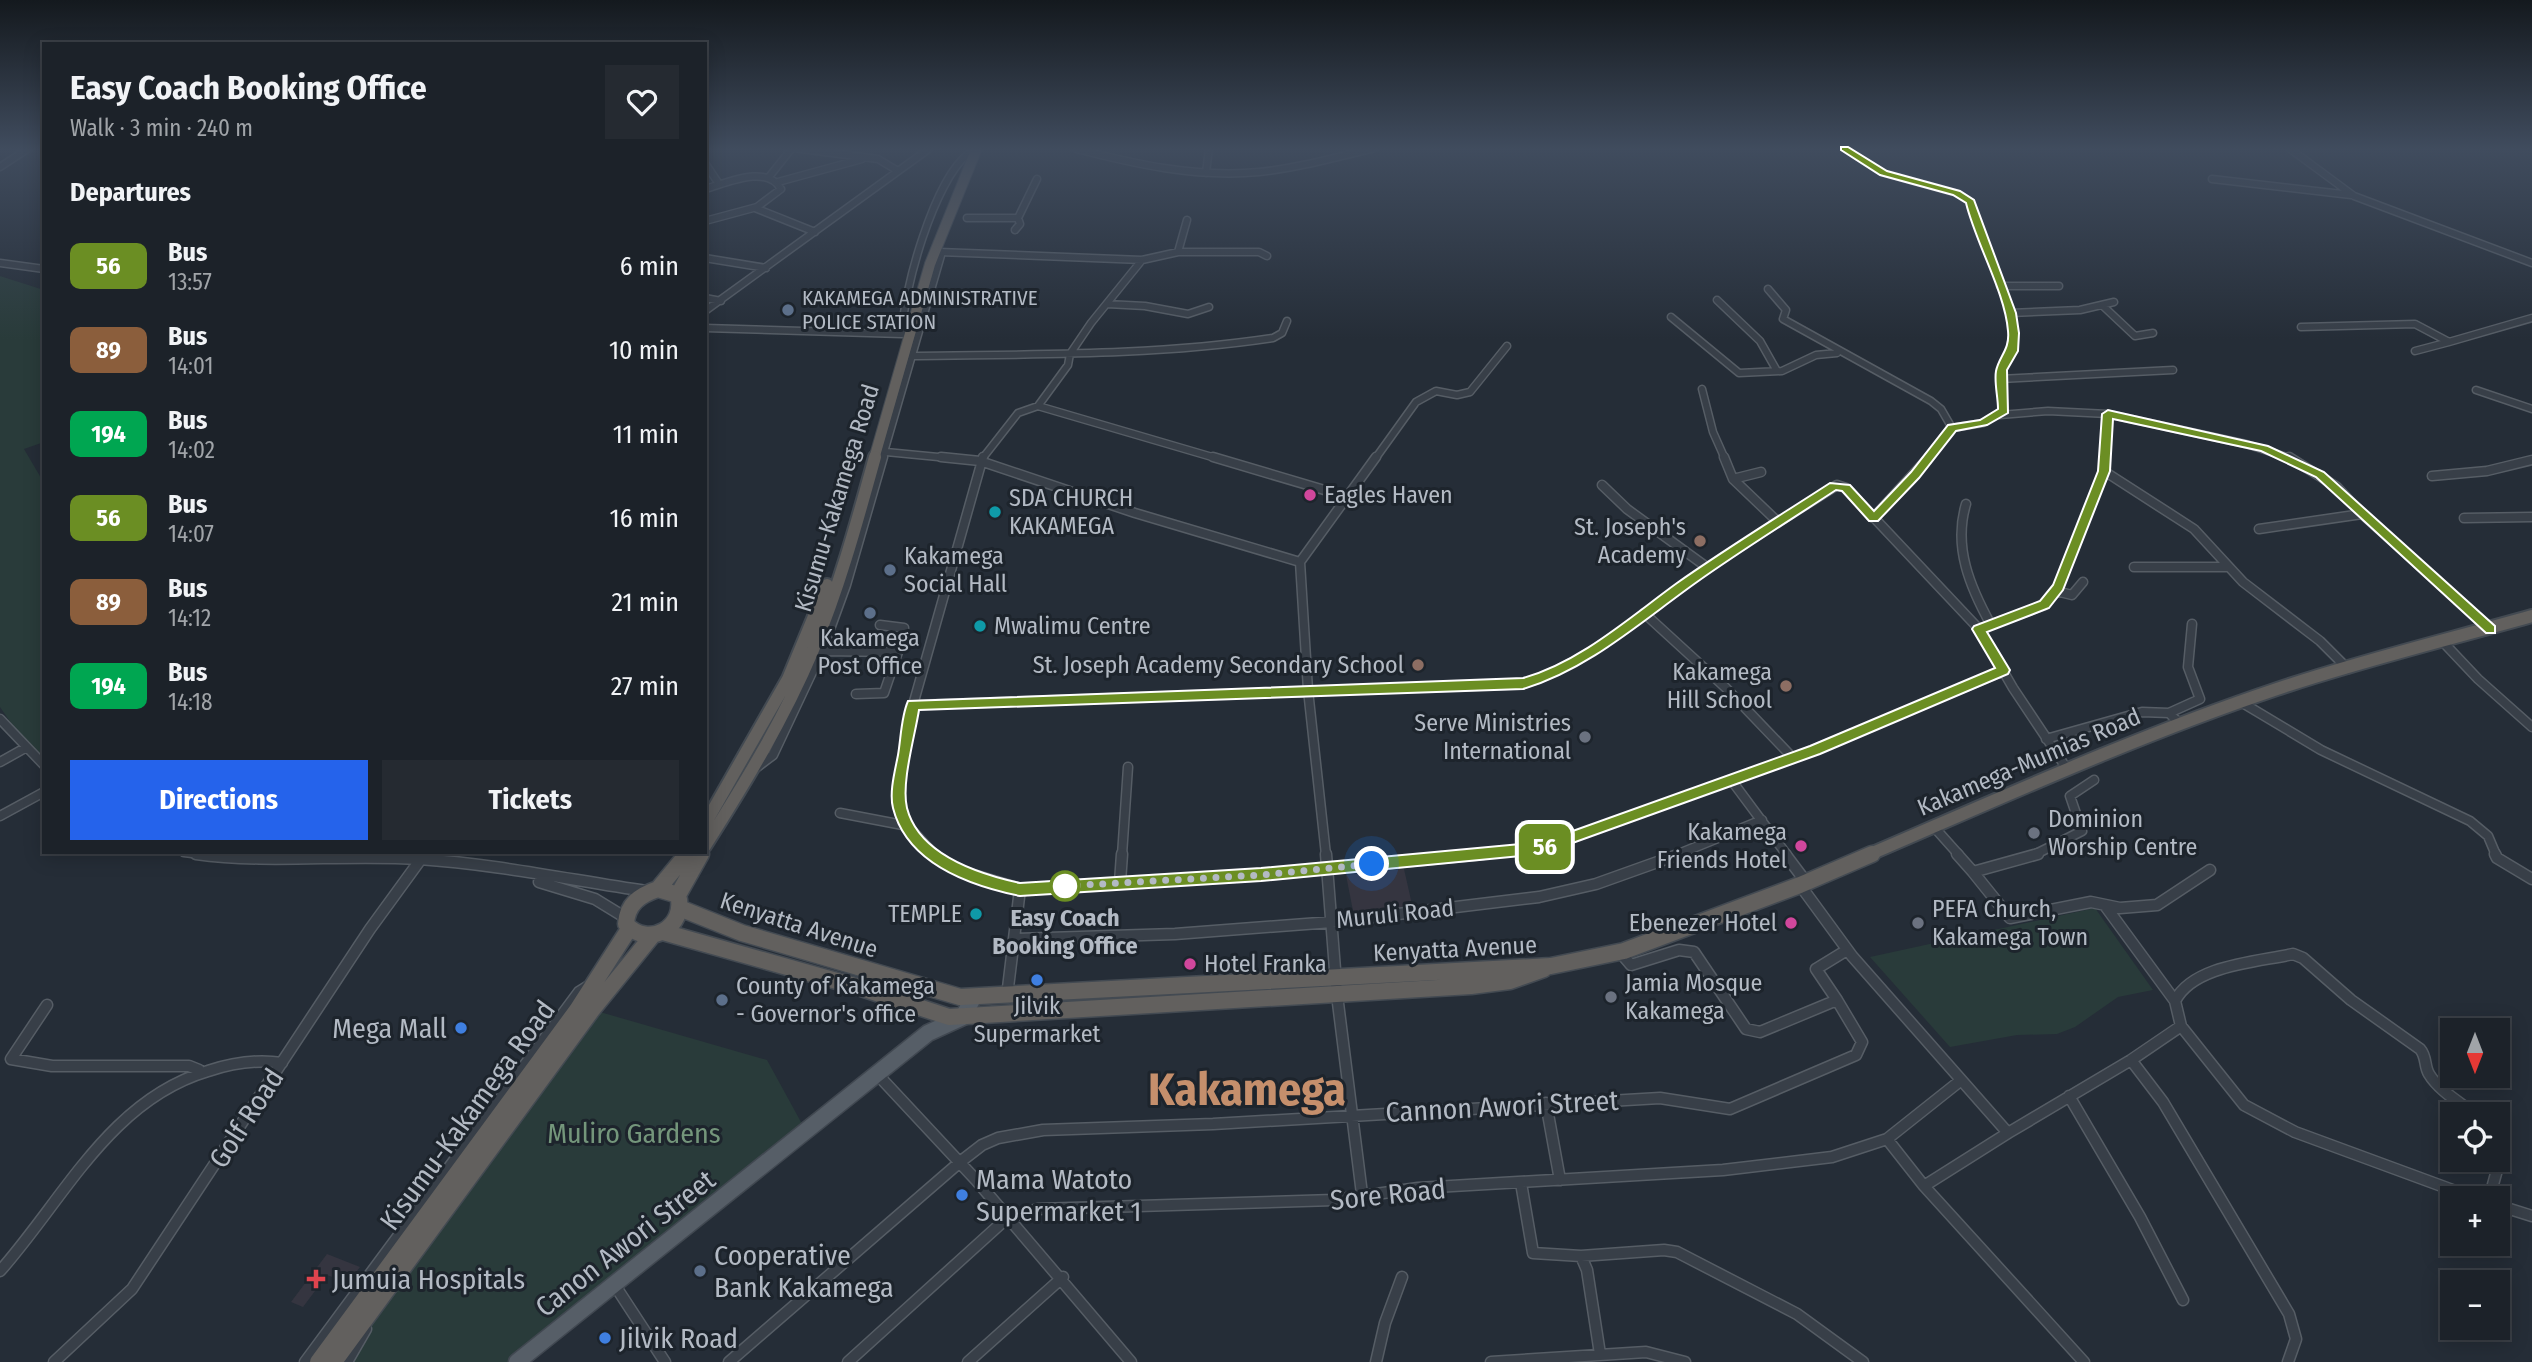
<!DOCTYPE html>
<html lang="en">
<head>
<meta charset="utf-8">
<style>
	body { margin:0; font-family:"Fira Sans Condensed",sans-serif; background:#252a31; color:#f1f3f6; height:100vh; display:flex; flex-direction:column; font-size:26px; white-space:nowrap }
	* { box-sizing:border-box; margin:0 }
	p { font-size:23px; color:#a0a4a8 }
	.icon { flex:none; width:38px; height:38px; fill:none; stroke:currentColor; stroke-width:2; stroke-linecap:round; stroke-linejoin:round }
	.map { position:relative; flex:1; overflow:hidden }
	.side { position:absolute; left:42px; top:42px; width:665px; height:812px; display:flex; flex-direction:column; background:#1c2229; border-radius:0px; box-shadow:0 4px 18px #0003,0 0 0 2px #3a3f46 }
	.side>* { flex:none }
	.badge { padding:0 14px; border-radius:10px; font-size:24px; line-height:46px }
	.needle { width:46px; rotate:180deg }
	.fabs { position:absolute; left:2440px; top:1018px; display:grid; gap:14px }
	.fabs a { display:grid; place-items:center; width:70px; height:70px; border-radius:0px; background:#1c2229; box-shadow:0 4px 18px #0003,0 0 0 2px #3a3f46; font-size:35px }
	.you { position:absolute; width:35px; height:35px; margin:-18px; border:5px solid #fff; border-radius:50%; background:#1a73e8; box-shadow:0 0 0 10px #1a73e833 }
	.map>.badge { position:absolute; translate:-50% -50%; box-shadow:0 0 0 4px #fff }
	h2 { padding:0 28px; font-size:26px; line-height:63px }
	.round { display:grid; place-items:center; flex:none; width:74px; height:74px; border-radius:0px; background:#252a31 }
	.headline { display:flex; align-items:center; justify-content:space-between; height:119px; padding:0 28px }
	h1 { font-size:33px; font-weight:700; line-height:52px }
	.button { display:flex; gap:14px; margin-top:auto; padding:14px 28px }
	.button a { flex:1; height:80px; border-radius:0px; background:#2563eb; color:#fff; font-size:28px; font-weight:700; line-height:80px; text-align:center }
	.button a+a { background:#252a31; color:#f1f3f6 }
	ul { padding:0; list-style:none }
	li { display:flex; align-items:center; gap:21px; height:84px; padding:0 28px }
	li div { flex:1 }
	li b { display:block; font-size:26px }
	li em { font-style:normal }
	li .badge { min-width:77px; font-weight:700; text-align:center }
	.map>svg:first-child { display:block }
</style>
</head>
<body>
<div class="map">
<svg width="2532" height="1362" viewBox="0 0 2532 1362">
	<rect width="100%" height="100%" fill="#252d37"/>
	<path fill="#353540" d="M1404,869L1413,909L1354,916L1346,875Z
		M327,1254L360,1267L348,1283L327,1275L303,1307L291,1302Z"/>
	<path fill="#293b3a" d="M0,276L44,290V442L24,449L44,483V760L24,742L0,707Z
		M2095,908L2153,990L2118,997L2075,1027L2057,1034L2017,1035L1950,1047L1870,957Z
		M593,1010L767,1060L807,1133L518,1362H350L342,1351Z"/>
	<g fill="none" stroke-linecap="round" stroke-linejoin="round">
		<defs>
			<path id="minor-far2" d="M794,148L878,159L898,171
				M1073,148C1134,164 1196,178 1259,172C1298,168 1337,157 1375,148
				M1844,148L1884,173L1956,193L1971,202C1980,243 2011,295 2014,332C2015,350 2002,362 2000,378C1999,389 2006,398 2004,410L1983,423L1952,428L1928,459
				M2289,148L2354,196L2532,263
				M705,163L719,184
				M0,167L29,148
				M1206,173L1209,148
				M769,177L792,148
				M2212,179L2351,195
				M778,182L862,159
				M705,189C727,183 767,164 781,189L757,207L705,221
				M755,208L815,232
				M967,218H1018L1037,179
				M1015,230L1020,224L1018,218
				M939,252L1142,260L1178,252H1259L1267,256
				M1178,252L1187,220
				M705,258L766,268
				M0,263L44,269
				M2000,286H2059
				M1768,289L1786,310L1783,319L1931,401L1941,409L1952,428
				M705,298L721,301
				M1717,300L1760,341L1777,371
				M1107,304L1145,306L1188,314L1209,307
				M2102,305L2135,336L2153,333
				M705,311L930,148
				M2010,313L2080,310L2114,302
				M1671,317L1739,373L1782,371L1816,355L1837,353
				M2301,327L2415,324L2449,342L2532,318
				M705,328L902,334C903,290 934,181 968,154
				M2415,351L2449,342
				M913,356C1034,354 1153,356 1273,338L1282,333L1287,321
				M2000,379L2173,370
				M1702,389L1713,432L1725,459
				M2476,390L2532,409
				M1038,406L1068,365L1070,354L1091,323L1142,260
				M2000,415L2048,411L2108,414L2246,444L2293,459
				M886,452L959,459
				M882,459L942,252
				M982,459L1018,413L1038,406L1219,459
				M1375,459L1416,402L1436,391L1457,395L1470,392L1507,346
				M2105,459L2108,414"/>
			<path id="minor-far1" d="M941,457L980,461L1135,513L1300,562
				M1213,457L1348,497
				M1724,457L1733,479L1778,522
				M2289,457L2337,487L2362,514L2490,629
				M2104,471L2194,529L2243,582L2320,641L2348,669
				M2432,476L2487,471L2532,460
				M1733,479L1761,472
				M1602,485L1627,509L1708,568
				M1966,504C1953,547 1970,587 1991,625
				M1873,518L1929,457
				M2464,518L2532,517
				M2259,529L2362,514
				M2134,567H2229
				M2056,591L2072,595L2083,582
				M1644,613L1726,688L1793,758
				M880,625L904,628L898,652
				M1979,629L2045,605L2059,586L2104,471L2105,457
				M2443,642L2478,679L2532,727
				M822,651L898,652L884,693L856,694
				M2241,702L2321,750L2470,821L2488,836L2496,855
				M913,705L1523,684C1587,664 1642,614 1697,576C1742,544 1790,515 1837,485L1846,488L1979,629L2013,688L2067,769
				M2169,713L2200,699L2188,667L2192,624
				M0,719L44,765
				M2046,739L2142,712L2169,713L2180,724
				M0,762L25,748
				M753,770L773,755L822,651L846,585L883,457
				M1732,781L1787,855
				M840,813L908,826
				M0,816L44,792
				M1934,827L1959,855
				M184,852L208,855
				M935,855L908,826L900,808L899,792L913,705L983,457
				M1122,855L1128,767
				M1326,855L1308,690L1300,562L1376,457
				M1464,855L1542,848L1793,758L2004,671
				M1676,855L1762,820
				M2034,855L2082,831L2070,796L2094,780"/>
			<path id="minor" d="M196,854C269,864 345,854 419,859C495,864 571,880 646,891
				M932,854L960,871L1020,889L1007,996
				M1326,854L1337,995L1362,1194
				M1785,854L1806,882
				M1957,854L1973,872L2038,854
				M2495,854L2497,858L2532,879
				M1973,872L2010,918L2091,902L2120,908L2157,905L2210,870
				M539,882L595,899L626,918
				M1120,882L1122,854
				M1800,885L1852,956L2008,1133L1924,1186L2084,1362
				M1020,889L1261,875L1483,854
				M2106,907L2175,1001L2181,1026L2131,1060
				M1015,939L1175,934L1332,922L1539,897L1596,884L1680,854
				M1620,952L1631,965L1679,950L1694,952L1746,1029L1760,1032L1837,1000L1816,969L1847,950
				M2175,1001C2193,965 2257,962 2293,954L2303,958L2351,1000L2420,1049C2427,1057 2424,1066 2429,1074C2439,1091 2461,1103 2476,1115
				M47,1005L11,1059L52,1066H189L199,1070
				M2181,1026L2244,1105L2295,1132L2477,1199
				M878,1075L976,1180L1131,1362
				M2069,1096L2140,1217L2183,1300
				M1546,1103L1560,1180
				M2008,1133L2131,1060L2163,1102L2289,1314L2296,1339L2288,1362
				M1887,1139L1924,1186
				M1521,1183L1533,1253L1581,1256L1664,1250L1677,1252L1797,1314L1863,1362
				M2489,1199L2505,1141L2497,1129
				M2497,1205L2532,1216
				M1581,1256L1587,1270L1600,1354
				M0,1271C64,1199 110,1100 208,1071C232,1063 257,1059 282,1063
				M614,1284L665,1362
				M54,1362L132,1289L370,929L421,859
				M305,1362L579,992L587,987
				M347,1362L366,1329
				M729,1362L960,1162L982,1145L998,1138L1043,1130L1213,1124L1660,1098L1730,1109L1856,1055L1862,1042L1837,1000
				M848,1362L1007,1218L1038,1209L1334,1200L1418,1188L1723,1170L1832,1157L1887,1139L1960,1081
				M968,1362L1063,1277
				M1376,1362L1385,1323L1402,1277
				M1491,1362L1646,1352L1685,1362"/>
			<path id="primary" d="M517,1362L928,1033L963,1017L973,998"/>
			<path id="trunk-far2" d="M874,459L930,264L977,148"/>
			<path id="trunk-far1" d="M705,824L788,679L827,585
				M705,846C745,783 784,719 813,650C839,588 857,522 875,457
				M685,855L688,852
				M700,855L702,852
				M1868,855C2003,797 2137,736 2277,689C2360,661 2447,640 2532,616"/>
			<path id="trunk" d="M658,889L678,895C687,927 648,949 626,924C627,904 640,895 658,889Z
				M658,889L687,854
				M678,895L701,854
				M682,909L742,933L960,997L1551,966L1624,951L1800,885L1872,854
				M663,932L858,987L949,1017L1471,986L1510,981L1544,969
				M318,1362L577,1010L629,929
				M334,1362L592,1010L652,936"/>
		</defs>
		<use href="#minor-far2" stroke="#565d65" stroke-width="9"/>
		<use href="#minor-far1" stroke="#565d65" stroke-width="11"/>
		<use href="#minor" stroke="#565d65" stroke-width="13"/>
		<use href="#primary" stroke="#414851" stroke-width="19"/>
		<use href="#trunk-far2" stroke="#434a52" stroke-width="12"/>
		<use href="#trunk-far1" stroke="#434a52" stroke-width="16"/>
		<use href="#trunk" stroke="#434a52" stroke-width="19"/>
		<use href="#minor-far2" stroke="#383f48" stroke-width="6"/>
		<use href="#minor-far1" stroke="#383f48" stroke-width="8"/>
		<use href="#minor" stroke="#383f48" stroke-width="10"/>
		<use href="#primary" stroke="#565e67" stroke-width="16"/>
		<use href="#trunk-far2" stroke="#62605e" stroke-width="10"/>
		<use href="#trunk-far1" stroke="#62605e" stroke-width="12"/>
		<use href="#trunk" stroke="#62605e" stroke-width="16"/>
	</g>
	<linearGradient id="sky" x2="0" y2="1"><stop stop-color="#14191e"/><stop offset="0.44" stop-color="#404c5e"/><stop offset="1" stop-color="#404c5e" stop-opacity="0"/></linearGradient>
	<rect width="2532" height="339" fill="url(#sky)"/>
	<path fill="#6b8e23" stroke="#fff" stroke-width="2" d="M1841,147H1848L1887,171L1960,191L1974,200L2016,313L2019,333L2018,351L2007,370L2008,413L1987,425L1956,431L1919,478L1878,521H1869L1842,491L1836,490C1789,521 1742,550 1697,582C1642,621 1588,670 1523,689L919,710C915,736 901,783 907,808C919,855 979,874 1020,883L1261,868L1542,842L1810,746L1995,668L1972,629L1974,626L2040,601L2053,585L2098,471L2102,414L2108,410L2268,446L2324,472L2495,626V633H2486L2316,477L2261,451L2113,419L2110,471L2063,590L2049,608L1987,632L2010,670L2008,674L1820,754L1542,854L1261,881L1020,896C971,886 907,864 893,808C889,792 895,771 898,755C901,738 901,717 908,701L1523,678C1580,662 1630,617 1677,583C1727,548 1779,516 1830,483L1850,485L1874,511L1911,472L1948,425L1980,420L1998,409C1998,397 1994,382 1996,371C1999,356 2010,350 2008,331C2005,292 1976,244 1966,203L1953,195L1880,175L1841,150Z"/>
	<g fill="none" stroke-linecap="round" stroke-linejoin="round">
		<path stroke="#b3bac4" stroke-width="7" stroke-dasharray="0 12.6" d="M1065,886L1261,875L1372,864"/>
	</g>
	<g fill="#5c6f8a" stroke="#1d242c" stroke-width="2.5">
		<circle cx="788" cy="310" r="7"/>
		<circle cx="890" cy="570" r="7"/>
		<circle cx="870" cy="613" r="7"/>
		<circle cx="722" cy="1000" r="7"/>
		<circle cx="700" cy="1271" r="7"/>
	</g>
	<g fill="#d1479c" stroke="#1d242c" stroke-width="2.5">
		<circle cx="1310" cy="495" r="7"/>
		<circle cx="1801" cy="846" r="7"/>
		<circle cx="1791" cy="923" r="7"/>
		<circle cx="1190" cy="964" r="7"/>
	</g>
	<g fill="#0f9aa8" stroke="#1d242c" stroke-width="2.5">
		<circle cx="995" cy="512" r="7"/>
		<circle cx="980" cy="626" r="7"/>
		<circle cx="976" cy="914" r="7"/>
	</g>
	<g fill="#8d6e63" stroke="#1d242c" stroke-width="2.5">
		<circle cx="1700" cy="541" r="7"/>
		<circle cx="1418" cy="665" r="7"/>
		<circle cx="1786" cy="686" r="7"/>
	</g>
	<g fill="#6b7280" stroke="#1d242c" stroke-width="2.5">
		<circle cx="1585" cy="737" r="7"/>
		<circle cx="2034" cy="833" r="7"/>
		<circle cx="1918" cy="923" r="7"/>
		<circle cx="1611" cy="997" r="7"/>
	</g>
	<circle fill="#fff" stroke="#6b8e23" stroke-width="3.5" cx="1065" cy="886" r="14"/>
	<g fill="#3f7fe0" stroke="#1d242c" stroke-width="2.5">
		<circle cx="1037" cy="980" r="7"/>
		<circle cx="461" cy="1028" r="7"/>
		<circle cx="962" cy="1195" r="7"/>
		<circle cx="605" cy="1338" r="7"/>
	</g>
	<path fill="#e0444e" stroke="#1d242c" stroke-width="2.5" d="M312.5 1268.5h7v7h7v7h-7v7h-7v-7h-7v-7h7z"/>
	<g text-anchor="middle" stroke-width="6" stroke-linejoin="round" paint-order="stroke">
		<g font-size="21" fill="#b3bac4" stroke="#1d242c" text-anchor="start">
			<text x="802" y="305">KAKAMEGA ADMINISTRATIVE<tspan x="802" dy="24">POLICE STATION</tspan></text>
		</g>
		<g font-size="24" fill="#b3bac4" stroke="#1d242c" text-anchor="start">
			<text x="1324" y="503">Eagles Haven</text>
			<text x="1009" y="506">SDA CHURCH<tspan x="1009" dy="28">KAKAMEGA</tspan></text>
			<text x="1686" y="535" text-anchor="end">St. Joseph's<tspan x="1686" dy="28">Academy</tspan></text>
			<text x="904" y="564">Kakamega<tspan x="904" dy="28">Social Hall</tspan></text>
			<text x="994" y="634">Mwalimu Centre</text>
			<text x="870" y="646" text-anchor="middle">Kakamega<tspan x="870" dy="28">Post Office</tspan></text>
			<text x="1404" y="673" text-anchor="end">St. Joseph Academy Secondary School</text>
			<text x="1772" y="680" text-anchor="end">Kakamega<tspan x="1772" dy="28">Hill School</tspan></text>
			<text x="1571" y="731" text-anchor="end">Serve Ministries<tspan x="1571" dy="28">International</tspan></text>
			<text x="2048" y="827">Dominion<tspan x="2048" dy="28">Worship Centre</tspan></text>
			<text x="1787" y="840" text-anchor="end">Kakamega<tspan x="1787" dy="28">Friends Hotel</tspan></text>
			<text x="1932" y="917">PEFA Church,<tspan x="1932" dy="28">Kakamega Town</tspan></text>
			<text x="962" y="922" text-anchor="end">TEMPLE</text>
			<text x="1777" y="931" text-anchor="end">Ebenezer Hotel</text>
			<text x="1204" y="972">Hotel Franka</text>
			<text x="1625" y="991">Jamia Mosque<tspan x="1625" dy="28">Kakamega</tspan></text>
			<text x="736" y="994">County of Kakamega<tspan x="736" dy="28">- Governor's office</tspan></text>
			<text x="1037" y="1014" text-anchor="middle">Jilvik<tspan x="1037" dy="28">Supermarket</tspan></text>
		</g>
		<g font-size="24" fill="#b3bac4" stroke="#1d242c">
			<text transform="translate(837 498) rotate(-73)" y="8">Kisumu-Kakamega Road</text>
			<text transform="translate(2029 762) rotate(-23)" y="8">Kakamega-Mumias Road</text>
			<text transform="translate(1395 914) rotate(-6)" y="8">Muruli Road</text>
			<text transform="translate(799 925) rotate(18)" y="8">Kenyatta Avenue</text>
			<text transform="translate(1455 949) rotate(-3)" y="8">Kenyatta Avenue</text>
		</g>
		<g font-size="24" font-weight="bold" fill="#b3bac4" stroke="#1d242c">
			<text x="1065" y="926">Easy Coach<tspan x="1065" dy="28">Booking Office</tspan></text>
		</g>
		<g font-size="28" fill="#b3bac4" stroke="#1d242c" text-anchor="start">
			<text x="447" y="1038" text-anchor="end">Mega Mall</text>
			<text x="976" y="1189">Mama Watoto<tspan x="976" dy="32">Supermarket 1</tspan></text>
			<text x="714" y="1265">Cooperative<tspan x="714" dy="32">Bank Kakamega</tspan></text>
			<text x="332" y="1289">Jumuia Hospitals</text>
			<text x="619" y="1348">Jilvik Road</text>
		</g>
		<g font-size="28" fill="#b3bac4" stroke="#1d242c">
			<text transform="translate(1502 1106) rotate(-3)" y="10">Cannon Awori Street</text>
			<text transform="translate(467 1115) rotate(-54)" y="10">Kisumu-Kakamega Road</text>
			<text transform="translate(246 1118) rotate(-57)" y="10">Golf Road</text>
			<text transform="translate(1388 1194) rotate(-6)" y="10">Sore Road</text>
			<text transform="translate(625 1243) rotate(-38)" y="10">Canon Awori Street</text>
		</g>
		<g font-size="28" fill="#74967b" stroke="#1d242c">
			<text x="634" y="1143">Muliro Gardens</text>
		</g>
		<g font-size="46" font-weight="bold" fill="#c58f6c" stroke="#1d242c">
			<text x="1247" y="1105">Kakamega</text>
		</g>
	</g>
</svg>
<div class="fabs">
<a><svg class="needle" viewBox="-14 -14 28 28"><path d="M0-13l5 13h-10z" fill="#e53935"/><path d="M0 13l5-13h-10z" fill="#a0a4a8"/></svg></a>
<a><svg class="icon" aria-label="locate" viewBox="0 0 24 24"><circle cx="12" cy="12" r="6"/><path d="M12 2v4M12 18v4M2 12h4M18 12h4"/></svg></a>
<a>+</a>
<a>−</a>
</div>
<div class="you" style="left:1372px;top:864px"></div>
<b class="badge" style="left:1545px;top:847px;background:#6b8e23;color:#fff">56</b>
<section class="side">
<div class="headline"><div><h1>Easy Coach Booking Office</h1><p>Walk · 3 min · 240 m</p></div><a class="round"><svg class="icon" aria-label="heart" viewBox="0 0 24 24"><path d="M12 20l-8-8c-3-5 5-10 8-4 3-6 11-1 8 4z"/></svg></a></div>
<h2>Departures</h2>
<ul>
<li><span class="badge" style="background:#6b8e23;color:#fff">56</span><div><b>Bus</b><p>13:57</p></div><em>6 min</em></li>
<li><span class="badge" style="background:#8b5e3c;color:#fff">89</span><div><b>Bus</b><p>14:01</p></div><em>10 min</em></li>
<li><span class="badge" style="background:#00a651;color:#fff">194</span><div><b>Bus</b><p>14:02</p></div><em>11 min</em></li>
<li><span class="badge" style="background:#6b8e23;color:#fff">56</span><div><b>Bus</b><p>14:07</p></div><em>16 min</em></li>
<li><span class="badge" style="background:#8b5e3c;color:#fff">89</span><div><b>Bus</b><p>14:12</p></div><em>21 min</em></li>
<li><span class="badge" style="background:#00a651;color:#fff">194</span><div><b>Bus</b><p>14:18</p></div><em>27 min</em></li>
</ul>
<div class="button"><a>Directions</a><a>Tickets</a></div>
</section>
</div>
</body>
</html>
